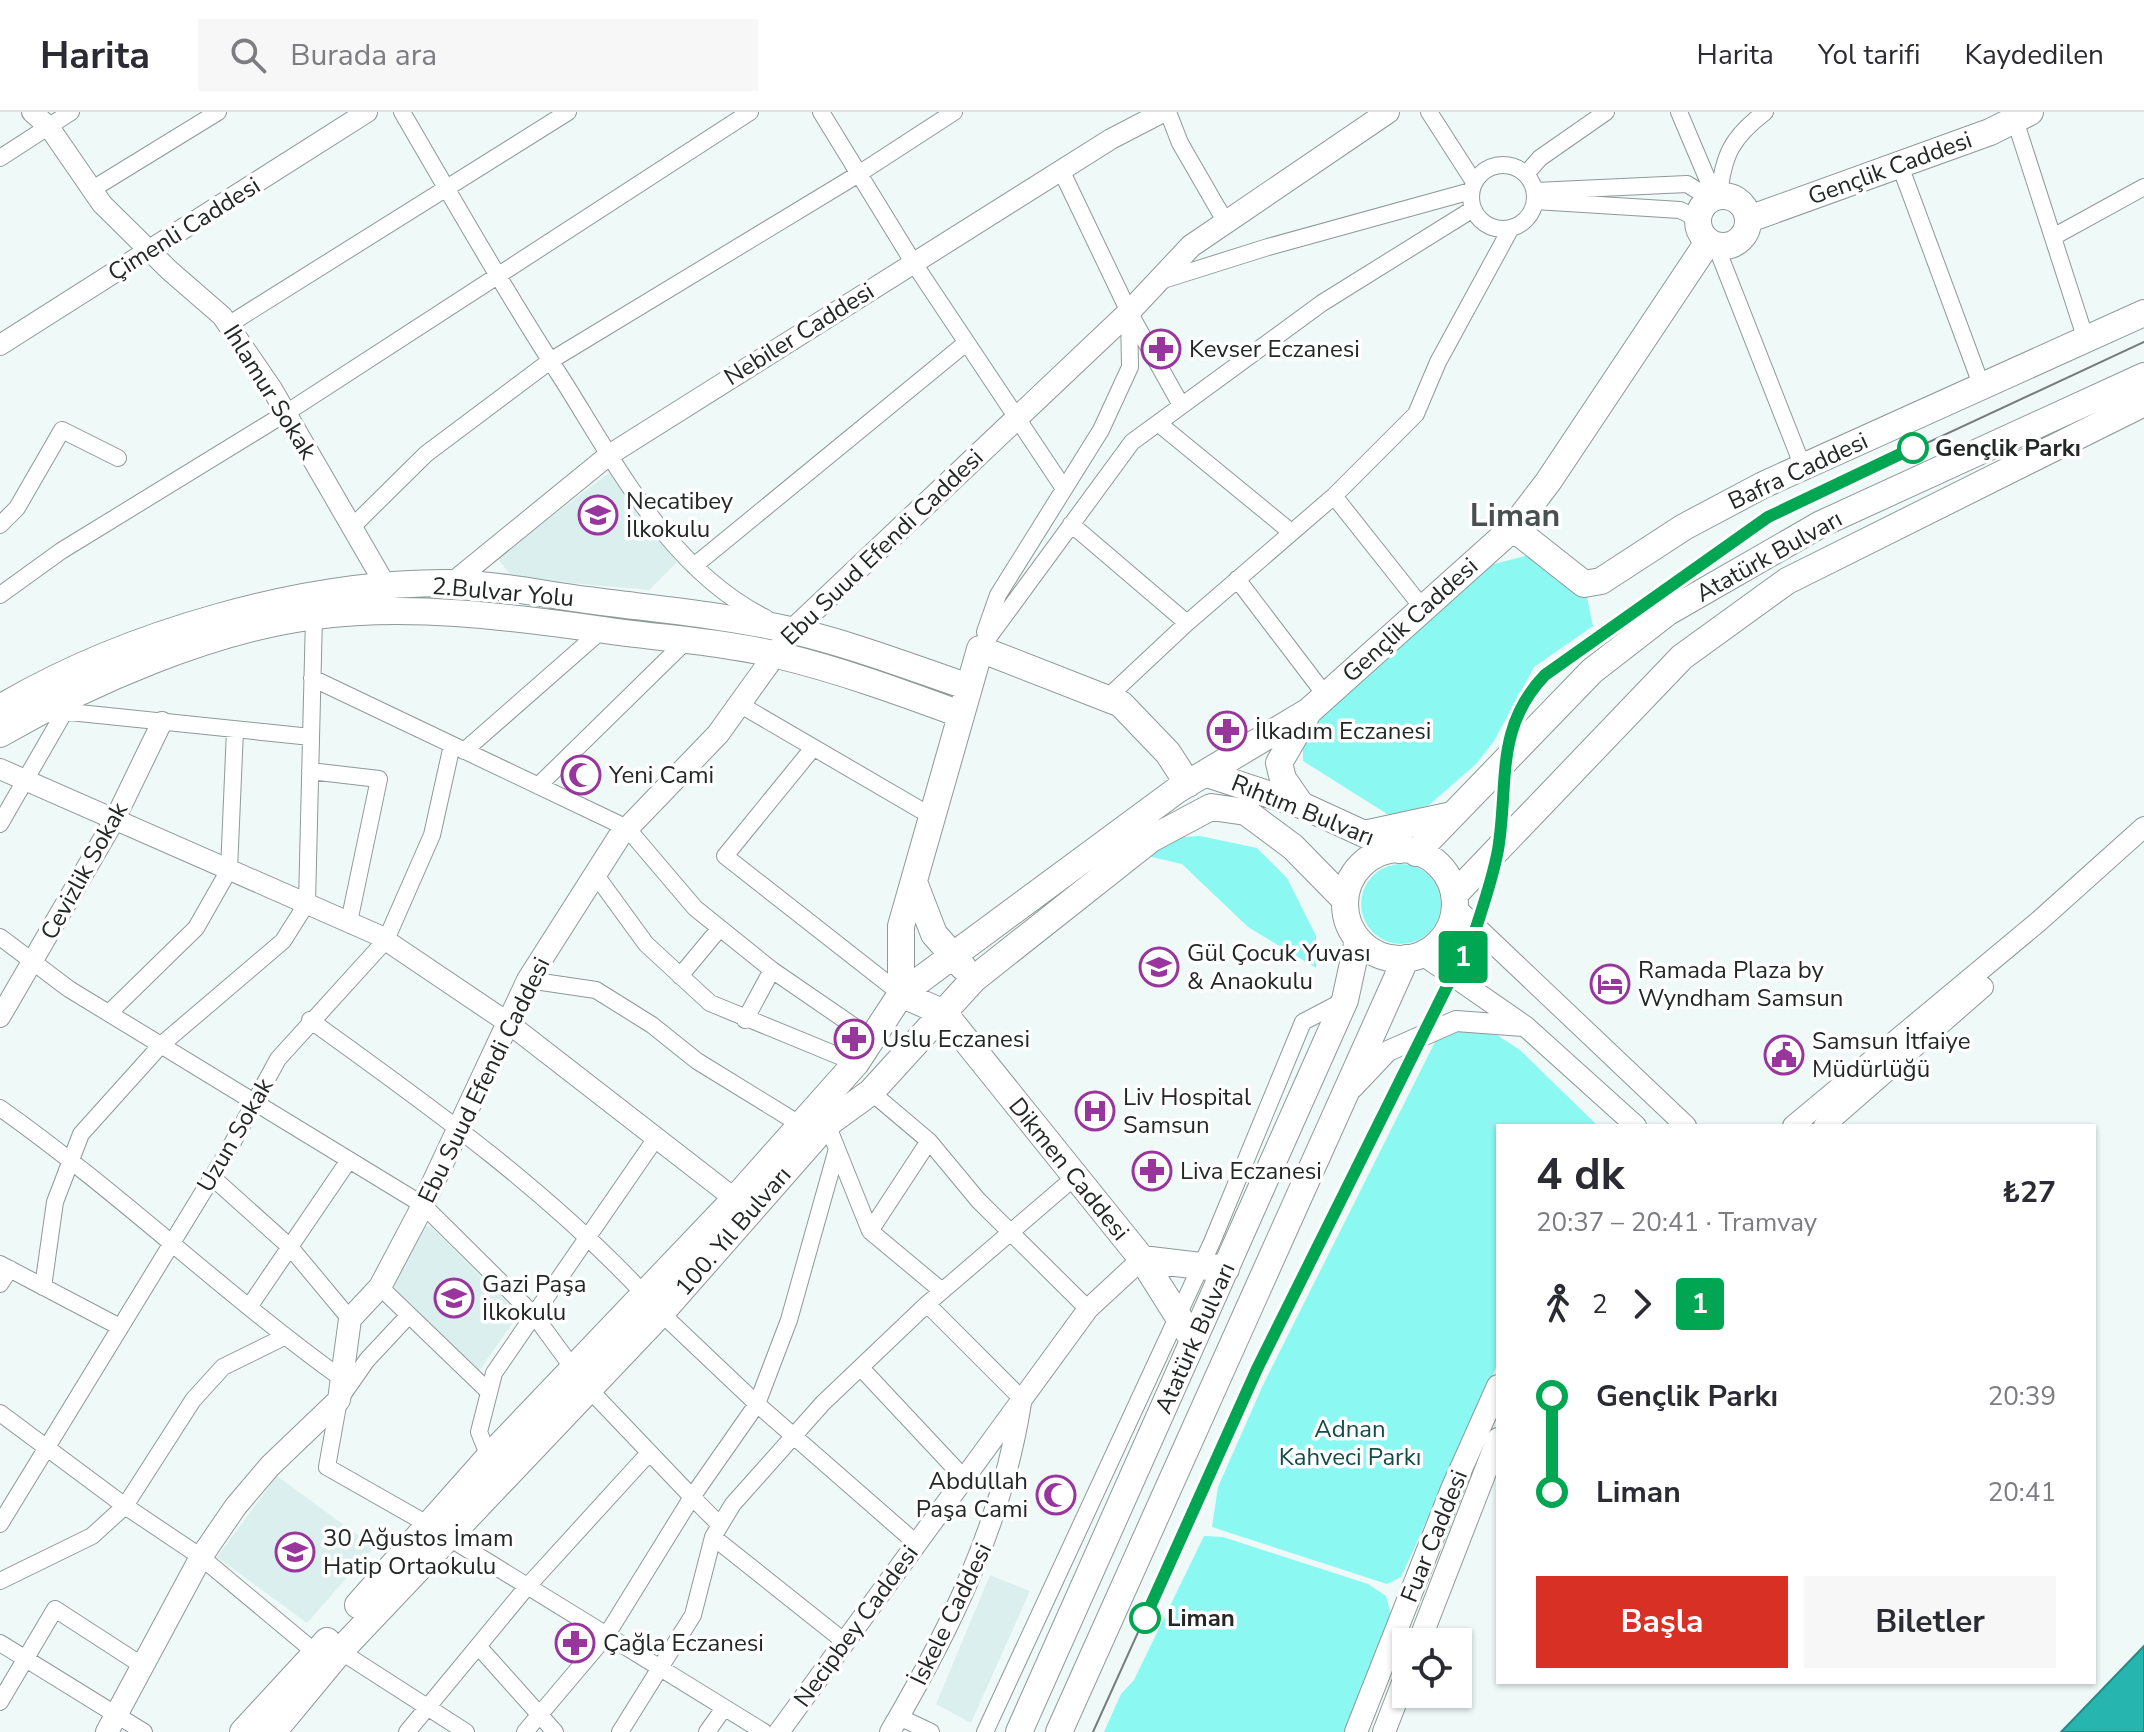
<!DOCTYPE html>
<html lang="tr">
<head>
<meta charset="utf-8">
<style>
	body { margin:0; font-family:"Nunito Sans",sans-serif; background:#f7f7f7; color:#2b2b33; height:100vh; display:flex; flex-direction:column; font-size:30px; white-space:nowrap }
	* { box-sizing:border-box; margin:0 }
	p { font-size:26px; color:#7c7c81 }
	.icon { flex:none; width:44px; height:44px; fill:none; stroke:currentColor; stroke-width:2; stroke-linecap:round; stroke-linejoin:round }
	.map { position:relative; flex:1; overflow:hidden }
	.details { position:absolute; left:1496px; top:1012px; width:600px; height:560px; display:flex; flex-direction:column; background:#fff; border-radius:0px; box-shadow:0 2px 6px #0004 }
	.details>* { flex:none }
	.badge { padding:0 16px; border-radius:6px; font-size:28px; line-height:52px }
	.controls { position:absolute; left:1392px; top:1516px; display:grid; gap:16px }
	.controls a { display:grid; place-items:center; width:80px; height:80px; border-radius:0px; background:#fff; box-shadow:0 2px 6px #0004; font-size:40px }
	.map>.badge { position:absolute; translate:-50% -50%; box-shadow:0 0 0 4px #fff }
	.legs { display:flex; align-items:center; gap:12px; height:88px; padding:0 40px; font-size:26px }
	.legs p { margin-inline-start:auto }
	.head { display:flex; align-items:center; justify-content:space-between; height:136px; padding:0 40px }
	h1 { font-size:44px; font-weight:700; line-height:60px }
	.primary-button { display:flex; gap:16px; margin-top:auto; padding:16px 40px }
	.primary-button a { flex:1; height:92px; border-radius:0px; background:#d93025; color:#fff; font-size:32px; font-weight:700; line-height:92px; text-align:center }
	.primary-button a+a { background:#f7f7f7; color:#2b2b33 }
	ul { padding:0 40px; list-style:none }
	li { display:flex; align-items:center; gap:28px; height:96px; font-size:30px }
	li i { display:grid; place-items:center; width:12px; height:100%; margin:0 10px; background:currentColor }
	li i::after { content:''; width:20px; height:20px; margin:-10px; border:6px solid; border-radius:50%; background:#fff }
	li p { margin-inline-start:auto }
	li:first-child i { background:linear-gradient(#0000 50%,currentColor 0) }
	li:last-child i { background:linear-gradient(currentColor 50%,#0000 0) }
	header { display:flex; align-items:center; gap:48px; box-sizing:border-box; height:112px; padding:0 40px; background:#fff; border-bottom:2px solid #e1e1e2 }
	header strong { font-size:38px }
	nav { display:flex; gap:44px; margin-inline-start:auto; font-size:28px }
	.search { width:560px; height:72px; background:#f7f7f7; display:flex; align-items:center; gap:20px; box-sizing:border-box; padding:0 28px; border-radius:0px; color:#7c7c81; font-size:30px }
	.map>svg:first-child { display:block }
</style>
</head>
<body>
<header>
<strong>Harita</strong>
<div class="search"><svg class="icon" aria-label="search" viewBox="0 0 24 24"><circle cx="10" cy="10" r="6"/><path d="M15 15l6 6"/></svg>Burada ara</div>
<nav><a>Harita</a><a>Yol tarifi</a><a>Kaydedilen</a></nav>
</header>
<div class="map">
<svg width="2144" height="1620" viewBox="0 0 2144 1620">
	<rect width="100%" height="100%" fill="#eef9f8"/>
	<path fill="#dbf0ee" d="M610,360L677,450L649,478L513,466L497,446Z
		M420,1111L432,1116L519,1202L477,1262L389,1170Z
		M277,1364L374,1435L307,1511L217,1445Z
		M990,1463L1030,1479L971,1611L936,1592Z"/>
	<path fill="#8cf8f2" d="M1533,442L1586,481L1593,514L1534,555L1494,629L1476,652L1429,693L1392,705L1303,649V629L1311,606L1479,456Z
		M1200,724L1257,736L1287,766L1316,824V856L1248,815L1182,752L1147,744L1170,726Z
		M1361 792a40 40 0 1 1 80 0a40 40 0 1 1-80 0Z
		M1483,914L1520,938L1598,1014H1498V1251L1401,1465L1387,1472L1212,1415L1218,1375L1263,1273L1442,916Z
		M1204,1424L1223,1425L1368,1472L1386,1484L1391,1503L1344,1620H1104L1121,1582L1134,1568Z"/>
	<path fill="#26b5af" stroke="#258a86" stroke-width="2" d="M2144,1534V1620H2061Z"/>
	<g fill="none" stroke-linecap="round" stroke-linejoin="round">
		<defs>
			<path id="minor" d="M402,0C455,91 507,182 564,270C618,356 671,459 766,506
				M821,0L913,150L1063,375
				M1168,0L1180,31L1225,109
				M1429,0L1474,70
				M1679,0L1715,85
				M2015,8L2086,228
				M0,46L71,0
				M1899,51L1982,275
				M1471 85a32 32 0 1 1 64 0a32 32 0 1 1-64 0Z
				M1061,58L1129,200L1181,293
				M1526,62L1540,46L1606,0
				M91,78L218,0
				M1535,79L1687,72L1711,87
				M1719,84C1723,43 1732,25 1765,0
				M1535,89L1680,98L1698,107
				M2053,125L2144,75
				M1716,134L1803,355
				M1160,169L1268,135L1471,79
				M228,213L568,0
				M1158,311L1291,420
				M1334,384L1422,495
				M1071,412L1187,511
				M0,413L17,396L62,318L118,346
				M351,416L426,342L550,249L857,63L954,0
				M694,454L966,231
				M1237,467L1326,584
				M0,483L61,439L286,301L750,0
				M985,520L998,483L1101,318L1130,255L1129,200
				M980,537L1132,330L1322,191L1473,97
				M312,566L627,716L695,796L772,858L871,926
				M1108,585L1187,511L1334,384L1416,302L1438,250L1511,116
				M739,592L931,704
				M50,598L311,625
				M813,636L725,744L901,882
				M464,639L602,518
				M310,659L379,667L349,810
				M538,674L685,530
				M0,712L65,599
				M595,762L646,832L710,891L856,951
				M0,825L69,877L423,1093L534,1203L575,1259
				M680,864L720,816
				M528,868L596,878L652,913L697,949L801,1013
				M109,901L196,816L229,758L235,618
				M310,908C428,993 545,1076 645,1183
				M745,908L772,858
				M871,980L929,1029L978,1088L1088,1197
				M0,996C119,1080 223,1181 341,1266
				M929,1029L870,1119L942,1179
				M837,1037L870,1119
				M212,1065L290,1135L350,1207
				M0,1152L118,1214
				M0,1172L10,1157
				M43,1175L55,1090L81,1022L161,933L283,829L307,791L314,504
				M380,1175L489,1280
				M927,1192L1022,1287
				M249,1195L349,1048
				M661,1201L757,1292L916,1431
				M409,1203L367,1248L339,1288L327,1355L429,1413
				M861,1256L964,1366
				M587,1275L692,1385L757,1292L789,1208L837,1037L827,1012
				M0,1301L125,1394L201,1445L316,1541
				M489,1345L479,1320L494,1261L656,1026
				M0,1412L227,1041L278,947L386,828L432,723L452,633
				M446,1424L764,1620
				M713,1425L845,1530
				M0,1469L92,1424L125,1394L193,1288L223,1255L284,1225
				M0,1531L144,1620
				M478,1534L555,1620
				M340,1539L466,1620
				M0,1590L55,1497L143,1554
				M899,1605L931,1620
				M407,1620L526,1476L649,1341
				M525,1620L606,1524L692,1385L720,1413
				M620,1620L693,1503L713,1425L733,1392L823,1291L927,1192L1075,1065
				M707,1620L724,1596
				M985,1620L1212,1130L1303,910L1343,889"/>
			<path id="tertiary" d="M32,0L49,15L102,92L169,158L222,204L272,277L386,474
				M0,233L367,0
				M452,471L609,343L1111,27L1163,0
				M0,657L378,823L507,910L735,1087
				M1454,794L1686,1014
				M1421,842L1525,914L1636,1014
				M0,905L115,707L162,610
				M1353,976L1388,939L1456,909L1523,914
				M1793,1014L2038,810L2144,715
				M1824,1014L1983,875
				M779,1620L1088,1197L1142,1147
				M890,1620C951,1516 1002,1411 1021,1291"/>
			<path id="secondary" d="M1419,1530L1498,1327
				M107,1620L201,1445L236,1394L270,1354L339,1288L350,1207L380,1175L418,1103L528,868L619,725L718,622L792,519L1129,200L1191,134L1388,0
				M1356,1620L1452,1377L1498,1274
				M1384,1620L1406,1563"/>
			<path id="primary" d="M1698 109a25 25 0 1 1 50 0a25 25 0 1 1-50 0Z
				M1749,107L1990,20L2030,0
				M1513,416L1584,472L1601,469L1684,415L1763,373L2144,201
				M0,596C125,522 304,470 449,471C495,472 542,482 587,488C655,497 724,503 790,518C851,532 910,555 969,575
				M0,622C90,570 212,517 315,504C409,492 504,504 597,517C656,526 719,529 777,543C840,558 900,580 960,602
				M1207,662L1301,693L1399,738
				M1188,672L1168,641L1121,592L980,537L901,814V882L944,901L1142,1147L1226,1157
				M1301,693L1283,667L1279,651L1309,599L1513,416L1548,370L1708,130
				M1364,722L1452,703
				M1345 792a55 55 0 1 1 110 0a55 55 0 1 1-110 0Z
				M1416,741L1592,559L1668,500L1821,412L2144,264
				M914,770L934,822L963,855
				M1454,783L1682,545L1787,469L2144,291
				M1142,1147L1193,1228
				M358,1493L489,1345L735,1087L856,951L901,882L1177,678L1309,599
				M243,1620L327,1529
				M273,1620L340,1539L661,1201L827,1012L871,980L974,867L1151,727L1211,695L1246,700L1293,735L1345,788
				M1019,1620L1345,888L1358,828
				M1059,1620L1406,846"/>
		</defs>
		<use href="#minor" stroke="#8e9998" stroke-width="18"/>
		<use href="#tertiary" stroke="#8e9998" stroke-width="22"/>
		<use href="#secondary" stroke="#8e9998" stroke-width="24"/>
		<use href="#primary" stroke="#8e9998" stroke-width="28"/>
		<use href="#minor" stroke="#fff" stroke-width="16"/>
		<use href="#tertiary" stroke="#fff" stroke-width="20"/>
		<use href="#secondary" stroke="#fff" stroke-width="22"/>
		<use href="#primary" stroke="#fff" stroke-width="26"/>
		<path stroke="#767c7b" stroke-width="2" d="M1093,1620L1257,1257L1476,816C1484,791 1493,765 1498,738C1509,672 1494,616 1545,563L1768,405L2144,230"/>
	</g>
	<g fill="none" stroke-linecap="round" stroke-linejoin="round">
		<defs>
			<path id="line-1" d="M1145,1506L1257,1257L1476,816C1484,791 1493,765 1498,738C1509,672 1494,616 1545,563L1768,405L1913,336"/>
		</defs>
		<use href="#line-1" stroke="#fff" stroke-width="18"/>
		<use href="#line-1" stroke="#00a651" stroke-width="12"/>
	</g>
	<defs>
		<symbol id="pharmacy-ring" viewBox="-11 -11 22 22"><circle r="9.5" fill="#fff" stroke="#98369d" stroke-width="1.5"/><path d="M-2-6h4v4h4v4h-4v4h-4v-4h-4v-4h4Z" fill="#98369d"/></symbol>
		<symbol id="school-ring" viewBox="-11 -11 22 22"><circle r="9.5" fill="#fff" stroke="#98369d" stroke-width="1.5"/><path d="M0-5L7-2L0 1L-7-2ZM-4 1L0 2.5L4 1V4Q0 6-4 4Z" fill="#98369d"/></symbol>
		<symbol id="mosque-ring" viewBox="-11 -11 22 22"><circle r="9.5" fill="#fff" stroke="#98369d" stroke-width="1.5"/><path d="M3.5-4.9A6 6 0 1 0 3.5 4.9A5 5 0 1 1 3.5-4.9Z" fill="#98369d"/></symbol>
		<symbol id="hotel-ring" viewBox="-11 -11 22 22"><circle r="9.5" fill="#fff" stroke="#98369d" stroke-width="1.5"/><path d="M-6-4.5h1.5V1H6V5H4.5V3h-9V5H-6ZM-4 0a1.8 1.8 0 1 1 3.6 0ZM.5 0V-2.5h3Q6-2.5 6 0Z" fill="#98369d"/></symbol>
		<symbol id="civic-ring" viewBox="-11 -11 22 22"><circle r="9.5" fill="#fff" stroke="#98369d" stroke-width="1.5"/><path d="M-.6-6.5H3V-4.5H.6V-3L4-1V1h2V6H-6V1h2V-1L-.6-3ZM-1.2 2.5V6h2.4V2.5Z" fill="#98369d"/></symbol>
		<symbol id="hospital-ring" viewBox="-11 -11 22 22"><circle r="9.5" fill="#fff" stroke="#98369d" stroke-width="1.5"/><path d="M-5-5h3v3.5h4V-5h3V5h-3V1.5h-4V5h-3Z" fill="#98369d"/></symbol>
	</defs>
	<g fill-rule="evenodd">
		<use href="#pharmacy-ring" x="1139" y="215" width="44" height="44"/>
		<use href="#school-ring" x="576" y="381" width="44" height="44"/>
		<use href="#pharmacy-ring" x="1205" y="597" width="44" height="44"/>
		<use href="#mosque-ring" x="559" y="641" width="44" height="44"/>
		<use href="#school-ring" x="1137" y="833" width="44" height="44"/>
		<use href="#hotel-ring" x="1588" y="850" width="44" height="44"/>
		<use href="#pharmacy-ring" x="832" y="905" width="44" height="44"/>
		<use href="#civic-ring" x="1762" y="921" width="44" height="44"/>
		<use href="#hospital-ring" x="1073" y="977" width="44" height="44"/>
		<use href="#pharmacy-ring" x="1130" y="1037" width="44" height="44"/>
		<use href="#school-ring" x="432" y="1164" width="44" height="44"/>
		<use href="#mosque-ring" x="1034" y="1361" width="44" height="44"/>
		<use href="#school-ring" x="273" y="1418" width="44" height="44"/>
		<use href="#pharmacy-ring" x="553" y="1509" width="44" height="44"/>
	</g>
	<g fill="#fff" stroke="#00a651" stroke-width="4">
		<circle cx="1913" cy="336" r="14"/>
		<circle cx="1145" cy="1506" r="14"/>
	</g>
	<g text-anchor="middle" stroke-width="7" stroke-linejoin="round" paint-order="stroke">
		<g font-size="24" fill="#232726" stroke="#fff">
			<text transform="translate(1890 56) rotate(-20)" y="8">Gençlik Caddesi</text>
			<text transform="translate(184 117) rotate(-32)" y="8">Çimenli Caddesi</text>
			<text transform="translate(799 222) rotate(-32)" y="8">Nebiler Caddesi</text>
			<text transform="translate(270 280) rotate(58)" y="8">Ihlamur Sokak</text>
			<text transform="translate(1798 359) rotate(-25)" y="8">Bafra Caddesi</text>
			<text transform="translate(882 435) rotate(-44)" y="8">Ebu Suud Efendi Caddesi</text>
			<text transform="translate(1769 444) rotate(-29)" y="8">Atatürk Bulvarı</text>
			<text transform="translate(503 480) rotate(5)" y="8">2.Bulvar Yolu</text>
			<text transform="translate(1410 508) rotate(-42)" y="8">Gençlik Caddesi</text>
			<text transform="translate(1303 698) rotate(22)" y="8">Rıhtım Bulvarı</text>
			<text transform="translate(84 759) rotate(-61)" y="8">Cevizlik Sokak</text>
			<text transform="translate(484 968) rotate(-64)" y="8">Ebu Suud Efendi Caddesi</text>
			<text transform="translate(235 1023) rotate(-60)" y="8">Uzun Sokak</text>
			<text transform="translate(1069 1057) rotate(51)" y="8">Dikmen Caddesi</text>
			<text transform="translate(733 1119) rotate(-49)" y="8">100. Yıl Bulvarı</text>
			<text transform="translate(1195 1226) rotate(-66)" y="8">Atatürk Bulvarı</text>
			<text transform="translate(1434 1424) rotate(-68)" y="8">Fuar Caddesi</text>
			<text transform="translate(951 1502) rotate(-64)" y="8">İskele Caddesi</text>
			<text transform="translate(856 1514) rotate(-54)" y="8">Necipbey Caddesi</text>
		</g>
		<g font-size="24" fill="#232726" stroke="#fff" text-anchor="start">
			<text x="1189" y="245">Kevser Eczanesi</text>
			<text x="626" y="397">Necatibey<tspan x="626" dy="28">İlkokulu</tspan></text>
			<text x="1255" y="627">İlkadım Eczanesi</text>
			<text x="609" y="671">Yeni Cami</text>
			<text x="1187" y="849">Gül Çocuk Yuvası<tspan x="1187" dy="28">&amp; Anaokulu</tspan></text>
			<text x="1638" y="866">Ramada Plaza by<tspan x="1638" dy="28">Wyndham Samsun</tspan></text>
			<text x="882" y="935">Uslu Eczanesi</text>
			<text x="1812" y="937">Samsun İtfaiye<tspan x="1812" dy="28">Müdürlüğü</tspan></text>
			<text x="1123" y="993">Liv Hospital<tspan x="1123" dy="28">Samsun</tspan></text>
			<text x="1180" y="1067">Liva Eczanesi</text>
			<text x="482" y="1180">Gazi Paşa<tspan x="482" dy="28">İlkokulu</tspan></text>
			<text x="1028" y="1377" text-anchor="end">Abdullah<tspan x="1028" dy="28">Paşa Cami</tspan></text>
			<text x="323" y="1434">30 Ağustos İmam<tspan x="323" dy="28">Hatip Ortaokulu</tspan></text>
			<text x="603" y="1539">Çağla Eczanesi</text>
		</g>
		<g font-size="24" font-weight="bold" fill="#232726" stroke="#fff" text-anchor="start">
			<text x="1935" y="344">Gençlik Parkı</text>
			<text x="1167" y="1514">Liman</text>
		</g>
		<g font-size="24" fill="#134c49" stroke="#fff">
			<text x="1350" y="1325">Adnan<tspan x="1350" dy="28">Kahveci Parkı</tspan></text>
		</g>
		<g font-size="32" font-weight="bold" fill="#485150" stroke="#fff">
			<text x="1515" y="414">Liman</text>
		</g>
	</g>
</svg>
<div class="controls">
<a><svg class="icon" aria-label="locate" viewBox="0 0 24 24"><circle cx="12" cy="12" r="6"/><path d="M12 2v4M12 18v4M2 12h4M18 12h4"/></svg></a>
</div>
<b class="badge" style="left:1463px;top:845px;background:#00a651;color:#fff">1</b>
<section class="details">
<div class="head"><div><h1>4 dk</h1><p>20:37 – 20:41 · Tramvay</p></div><b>₺27</b></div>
<div class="legs"><svg class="icon" aria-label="walk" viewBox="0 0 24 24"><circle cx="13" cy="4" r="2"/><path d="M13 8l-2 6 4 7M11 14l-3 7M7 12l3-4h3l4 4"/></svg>2<svg class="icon" aria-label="forward" viewBox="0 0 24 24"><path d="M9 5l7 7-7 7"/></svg><b class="badge" style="background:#00a651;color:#fff">1</b></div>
<ul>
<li><i style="color:#00a651"></i><b>Gençlik Parkı</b><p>20:39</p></li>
<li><i style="color:#00a651"></i><b>Liman</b><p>20:41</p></li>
</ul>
<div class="primary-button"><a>Başla</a><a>Biletler</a></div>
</section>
</div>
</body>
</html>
